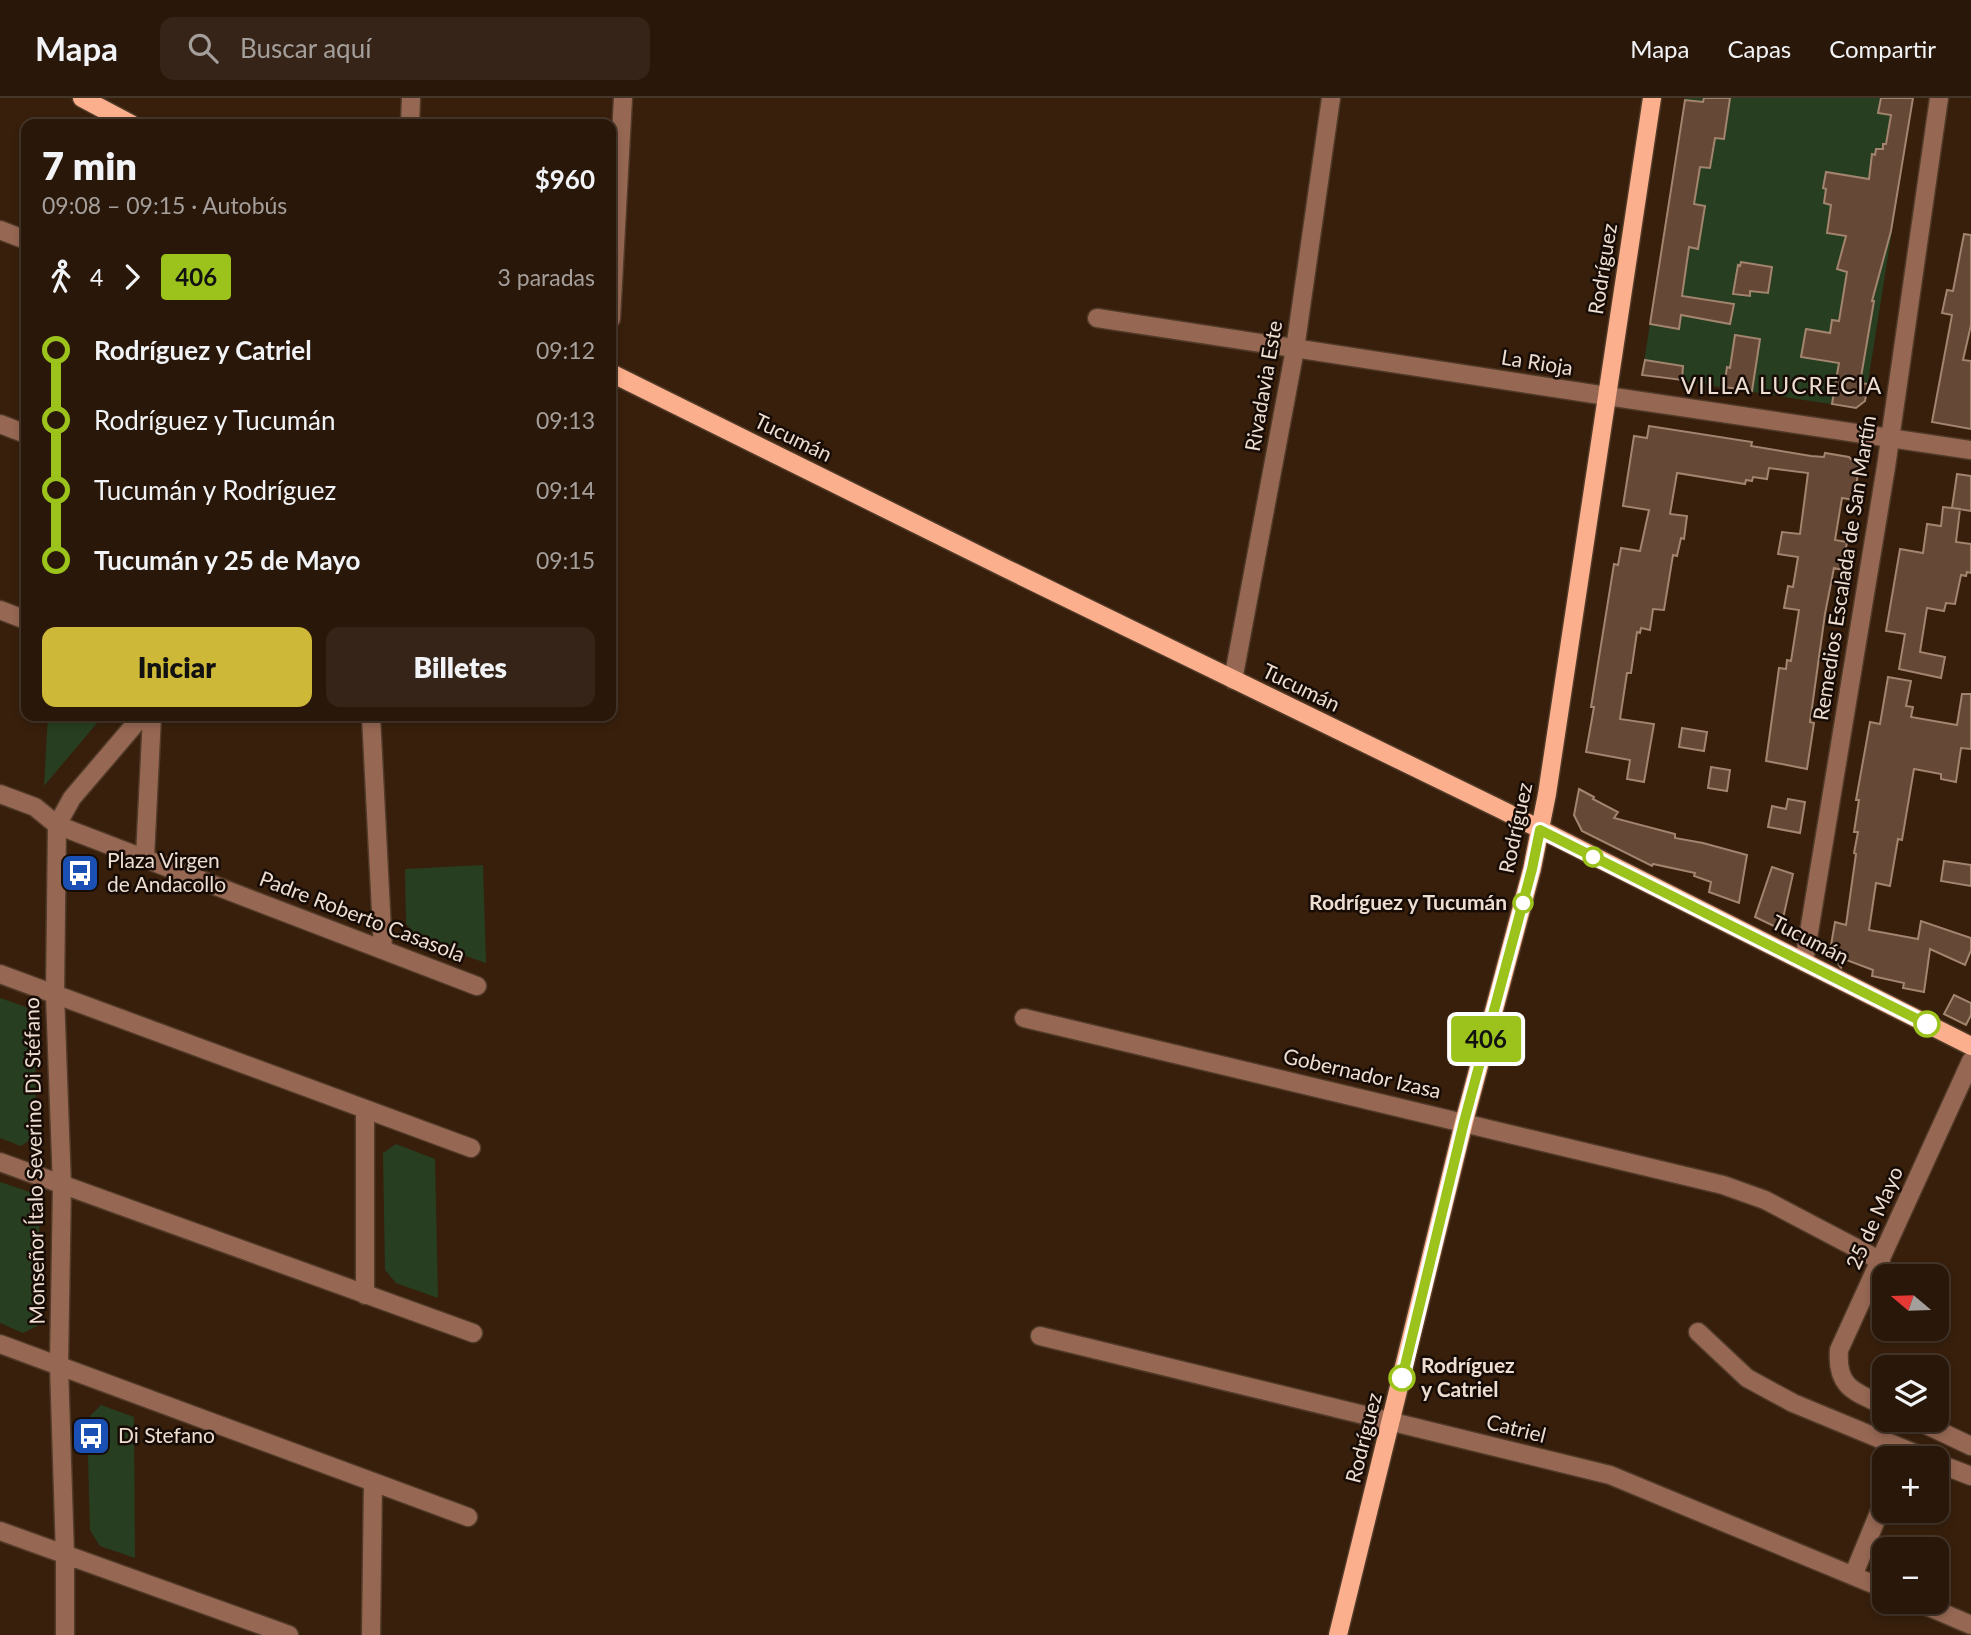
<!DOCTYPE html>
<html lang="es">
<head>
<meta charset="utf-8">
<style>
	body { margin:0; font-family:Lato,sans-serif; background:#352417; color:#f1f3f6; height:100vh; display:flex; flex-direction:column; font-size:26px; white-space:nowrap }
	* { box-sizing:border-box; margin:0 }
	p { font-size:23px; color:#a59f9c }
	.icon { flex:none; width:38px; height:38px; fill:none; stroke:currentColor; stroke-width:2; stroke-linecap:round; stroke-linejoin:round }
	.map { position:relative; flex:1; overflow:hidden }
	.panel { position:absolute; left:21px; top:21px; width:595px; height:602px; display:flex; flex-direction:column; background:#291709; border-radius:14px; box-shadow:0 4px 10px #0003,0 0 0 2px #45362a }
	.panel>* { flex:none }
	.badge { padding:0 14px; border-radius:5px; font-size:24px; line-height:46px }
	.needle { width:46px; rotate:289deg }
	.controls { position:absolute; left:1872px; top:1166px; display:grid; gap:14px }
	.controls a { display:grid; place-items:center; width:77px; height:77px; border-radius:14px; background:#291709; box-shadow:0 4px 10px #0003,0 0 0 2px #45362a; font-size:35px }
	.map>.badge { position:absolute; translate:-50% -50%; box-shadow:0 0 0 4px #fff }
	.legs { display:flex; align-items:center; gap:10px; height:77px; padding:0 21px; font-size:23px }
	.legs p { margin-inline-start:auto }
	.head { display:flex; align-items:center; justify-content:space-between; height:119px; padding:0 21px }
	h1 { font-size:38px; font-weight:800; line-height:52px }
	.button { display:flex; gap:14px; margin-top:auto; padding:14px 21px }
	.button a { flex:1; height:80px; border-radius:14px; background:#ceb837; color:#111; font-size:28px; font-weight:800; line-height:80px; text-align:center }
	.button a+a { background:#352417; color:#f1f3f6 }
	ul { padding:0 21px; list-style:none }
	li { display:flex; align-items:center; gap:24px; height:70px; font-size:26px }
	li i { display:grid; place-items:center; width:10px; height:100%; margin:0 9px; background:currentColor }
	li i::after { content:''; width:18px; height:18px; margin:-9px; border:5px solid; border-radius:50%; background:#291709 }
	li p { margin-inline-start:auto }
	li:first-child i { background:linear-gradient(#0000 50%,currentColor 0) }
	li:last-child i { background:linear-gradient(currentColor 50%,#0000 0) }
	header { display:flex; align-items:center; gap:42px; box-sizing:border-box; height:98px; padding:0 35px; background:#291709; border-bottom:2px solid #45362a }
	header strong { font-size:33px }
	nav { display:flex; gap:38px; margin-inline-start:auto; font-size:24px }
	.search { width:490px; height:63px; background:#352417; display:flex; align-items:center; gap:18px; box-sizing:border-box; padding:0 24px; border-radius:14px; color:#a59f9c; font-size:26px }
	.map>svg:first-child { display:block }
</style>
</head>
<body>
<header>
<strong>Mapa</strong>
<div class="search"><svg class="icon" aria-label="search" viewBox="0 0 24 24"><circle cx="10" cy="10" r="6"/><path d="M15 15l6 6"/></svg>Buscar aquí</div>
<nav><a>Mapa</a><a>Capas</a><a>Compartir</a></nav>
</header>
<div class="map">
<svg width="1971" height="1537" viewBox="0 0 1971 1537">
	<rect width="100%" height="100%" fill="#371f0c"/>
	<path fill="#273f20" d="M1685,0H1913L1865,303L1856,310L1642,277Z
		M48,618H103L44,688Z
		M483,767L486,865L420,842L406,826L405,771Z
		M0,900L26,909L35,924L36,1038L21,1048L0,1040Z
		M396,1046L435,1061L438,1200L396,1185L385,1172L383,1055Z
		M0,1084L30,1094L39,1112L41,1226L23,1235L0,1225Z
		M101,1307L134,1319L135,1460L100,1448L90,1432L87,1321Z"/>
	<path fill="#654936" stroke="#a3846f" stroke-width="2" d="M1704,0H1730L1724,41L1715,40L1710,70L1700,69L1694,106L1705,108L1698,151L1689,149L1682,198L1734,206L1730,226L1681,217L1679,231L1650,226L1685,2L1703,4Z
		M1881,0H1913L1891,133L1872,203H1874L1860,285L1868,286L1865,303L1856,310L1832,306L1839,265L1801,259L1806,231L1830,235L1832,222L1839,223L1847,174L1837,171L1846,138L1827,135L1831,107L1824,105L1826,91L1823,90L1826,74L1869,81L1872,56L1875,57L1876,51H1883V46H1886L1891,17L1878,15Z
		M1964,136L1971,137V227L1963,262L1971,263V331L1932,324L1952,217L1942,215L1947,192L1953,193Z
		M1741,164L1772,169L1768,195L1750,193V198L1733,196L1738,167L1740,168Z
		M1735,237L1760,241L1752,293L1724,289L1727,269L1730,270Z
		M1645,262L1683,268L1682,282L1642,277Z
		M1649,328L1752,344L1751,348L1811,358L1824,359L1825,355L1849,359L1859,369L1854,402L1842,400L1835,442L1847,444L1842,472L1834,470L1825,516L1810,624L1814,625L1807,671L1766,663L1779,570L1786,571L1787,562L1791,563L1799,512L1784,510L1788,488L1793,489L1798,459L1778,456L1782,434L1800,436L1808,375L1769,370L1767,381L1753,379L1752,383L1746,382L1745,386L1677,375L1670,416L1687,418L1684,441L1681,440L1677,458L1673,457L1664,512L1653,511L1650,532L1641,530L1640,535L1637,534L1631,575H1627L1620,621L1654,626L1644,684L1627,681L1630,662L1586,654L1594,609H1591L1614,466L1618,467L1621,450L1640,453L1649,412L1623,408L1634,338L1647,340Z
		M1957,376L1971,378V413L1952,410Z
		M1943,409L1960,411L1956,444L1971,446V475L1967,474L1966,478L1961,477L1955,506L1946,505L1944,513L1927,510L1920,554L1945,559L1941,580L1899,571L1905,536L1886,533L1900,451L1923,455L1927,426L1941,428Z
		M1888,579L1911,583L1906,608L1913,609L1911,619L1957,627L1962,596H1971V651L1961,650L1956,684L1941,681V676L1914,671L1902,742L1898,741L1890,788L1876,785L1869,832L1918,841L1921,823L1971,840V852L1965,867L1930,851L1924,894L1903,890L1904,885L1872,878L1873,872L1844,861L1841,870L1830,853L1835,824L1846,827L1856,756L1854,755L1858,734H1854L1859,702H1856L1870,624L1880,626Z
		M1682,630L1707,634L1704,653L1679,649Z
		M1711,669L1730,672L1727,693L1708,690Z
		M1579,691L1594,699L1593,701L1618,714L1614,720L1675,736V740L1703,745L1747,757L1739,805L1709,794L1711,784L1694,778L1695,775L1653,766L1652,768L1582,733L1574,717Z
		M1788,701L1805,704L1800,735L1768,729L1772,708L1786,711Z
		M1944,763L1971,767V788L1941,783Z
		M1772,769L1793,776L1782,825L1776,829L1755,819Z
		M1954,897L1971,905V917L1966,927L1944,916Z"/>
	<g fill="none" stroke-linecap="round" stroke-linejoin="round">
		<defs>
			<path id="minor" d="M410,26L411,0
				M0,132L26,142
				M1097,220L1607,298L1971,352
				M611,221L623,0
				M0,326L26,336
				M0,512L26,522
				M1233,582L1295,251L1331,0
				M371,618L383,852
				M0,696L35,709L57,727L477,888
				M145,759L152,618
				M1804,864L1886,369L1939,0
				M0,876L471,1050
				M1024,920L1723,1087L1765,1102L1881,1163
				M365,1011V1197
				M0,1064L473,1235
				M1698,1234L1747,1280L1793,1305L1926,1360
				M1040,1238L1610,1377L1885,1491
				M0,1246L468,1419
				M1885,1308C1855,1294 1836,1290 1839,1252L1971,963
				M1914,1321L1971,1348
				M1937,1365L1971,1378
				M0,1433L289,1537
				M1853,1478L1885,1400
				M1915,1503L1971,1527
				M65,1537V1457L59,1268L62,1088L55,897L57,727L72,700L142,618
				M371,1537L373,1384"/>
			<path id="major" d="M82,0L131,26
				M611,275L1007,471L1502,712L1971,948
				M1338,1537L1464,1024L1532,771L1547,696L1652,0"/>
		</defs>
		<use href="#minor" stroke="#513a28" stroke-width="21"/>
		<use href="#major" stroke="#513a28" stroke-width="21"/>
		<use href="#minor" stroke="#966853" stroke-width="18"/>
		<use href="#major" stroke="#fbaf8c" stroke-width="18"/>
	</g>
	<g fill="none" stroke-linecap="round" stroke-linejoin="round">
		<defs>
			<path id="line-1" d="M1402,1280L1464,1024L1532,771L1540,732L1927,926"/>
		</defs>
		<use href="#line-1" stroke="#fff" stroke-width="16"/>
		<use href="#line-1" stroke="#9cc31c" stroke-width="10"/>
	</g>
	<defs>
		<symbol id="bus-square" viewBox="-11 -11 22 22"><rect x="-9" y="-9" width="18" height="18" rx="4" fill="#1a4fb4" stroke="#170c05"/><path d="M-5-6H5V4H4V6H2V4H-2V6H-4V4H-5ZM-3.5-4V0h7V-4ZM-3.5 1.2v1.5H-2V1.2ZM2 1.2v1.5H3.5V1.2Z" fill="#fff"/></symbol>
	</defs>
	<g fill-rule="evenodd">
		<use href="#bus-square" x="58" y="753" width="44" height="44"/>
		<use href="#bus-square" x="69" y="1316" width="44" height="44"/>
	</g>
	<g fill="#fff" stroke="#9cc31c" stroke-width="3.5">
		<circle cx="1593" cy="759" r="9"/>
		<circle cx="1523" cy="805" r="9"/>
		<circle cx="1927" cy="926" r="12"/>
		<circle cx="1402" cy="1280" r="12"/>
	</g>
	<g text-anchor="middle" stroke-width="5" stroke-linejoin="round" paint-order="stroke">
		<g font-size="21" fill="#eeddd1" stroke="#170c05">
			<text transform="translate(1603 171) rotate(-81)" y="7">Rodríguez</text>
			<text transform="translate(1537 265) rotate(9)" y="7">La Rioja</text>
			<text transform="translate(1264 288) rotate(-80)" y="7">Rivadavia Este</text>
			<text transform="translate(793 340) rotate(26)" y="7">Tucumán</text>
			<text transform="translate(1845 470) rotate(-81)" y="7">Remedios Escalada de San Martín</text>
			<text transform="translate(1301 590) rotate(26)" y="7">Tucumán</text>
			<text transform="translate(1516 730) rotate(-78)" y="7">Rodríguez</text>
			<text transform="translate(362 819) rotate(21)" y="7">Padre Roberto Casasola</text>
			<text transform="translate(1810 842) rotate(27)" y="7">Tucumán</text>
			<text transform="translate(1362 976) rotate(13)" y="7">Gobernador Izasa</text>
			<text transform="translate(35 1063) rotate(-91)" y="7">Monseñor Ítalo Severino Di Stéfano</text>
			<text transform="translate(1875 1120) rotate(-66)" y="7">25 de Mayo</text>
			<text transform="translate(1516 1331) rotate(14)" y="7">Catriel</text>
			<text transform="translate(1364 1340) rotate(-76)" y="7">Rodríguez</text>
		</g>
		<g font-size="21" fill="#eeddd1" stroke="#170c05" text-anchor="start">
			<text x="107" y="770">Plaza Virgen<tspan x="107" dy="24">de Andacollo</tspan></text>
			<text x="118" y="1345">Di Stefano</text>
		</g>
		<g font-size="21" font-weight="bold" fill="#eeddd1" stroke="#170c05" text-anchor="end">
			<text x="1507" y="812">Rodríguez y Tucumán</text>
			<text x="1421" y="1275" text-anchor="start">Rodríguez<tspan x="1421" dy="24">y Catriel</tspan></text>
		</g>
		<g font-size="23" letter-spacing="2" fill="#eeddd1" stroke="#170c05">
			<text x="1782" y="296">VILLA LUCRECIA</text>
		</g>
	</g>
</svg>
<div class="controls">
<a><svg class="needle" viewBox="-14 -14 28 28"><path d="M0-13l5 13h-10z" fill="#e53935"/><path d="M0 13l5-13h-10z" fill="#a59f9c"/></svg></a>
<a><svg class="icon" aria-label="layers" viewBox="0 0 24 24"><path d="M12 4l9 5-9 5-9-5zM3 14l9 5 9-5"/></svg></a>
<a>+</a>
<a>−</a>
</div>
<b class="badge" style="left:1486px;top:941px;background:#9cc31c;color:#111">406</b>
<section class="panel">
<div class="head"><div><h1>7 min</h1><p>09:08 – 09:15 · Autobús</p></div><b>$960</b></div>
<div class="legs"><svg class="icon" aria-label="walk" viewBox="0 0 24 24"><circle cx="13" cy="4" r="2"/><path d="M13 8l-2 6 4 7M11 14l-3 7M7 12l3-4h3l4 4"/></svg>4<svg class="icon" aria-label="forward" viewBox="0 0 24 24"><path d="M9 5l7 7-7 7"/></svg><b class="badge" style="background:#9cc31c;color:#111">406</b><p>3 paradas</p></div>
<ul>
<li><i style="color:#9cc31c"></i><b>Rodríguez y Catriel</b><p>09:12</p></li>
<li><i style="color:#9cc31c"></i><span>Rodríguez y Tucumán</span><p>09:13</p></li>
<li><i style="color:#9cc31c"></i><span>Tucumán y Rodríguez</span><p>09:14</p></li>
<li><i style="color:#9cc31c"></i><b>Tucumán y 25 de Mayo</b><p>09:15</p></li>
</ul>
<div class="button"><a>Iniciar</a><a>Billetes</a></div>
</section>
</div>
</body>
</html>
